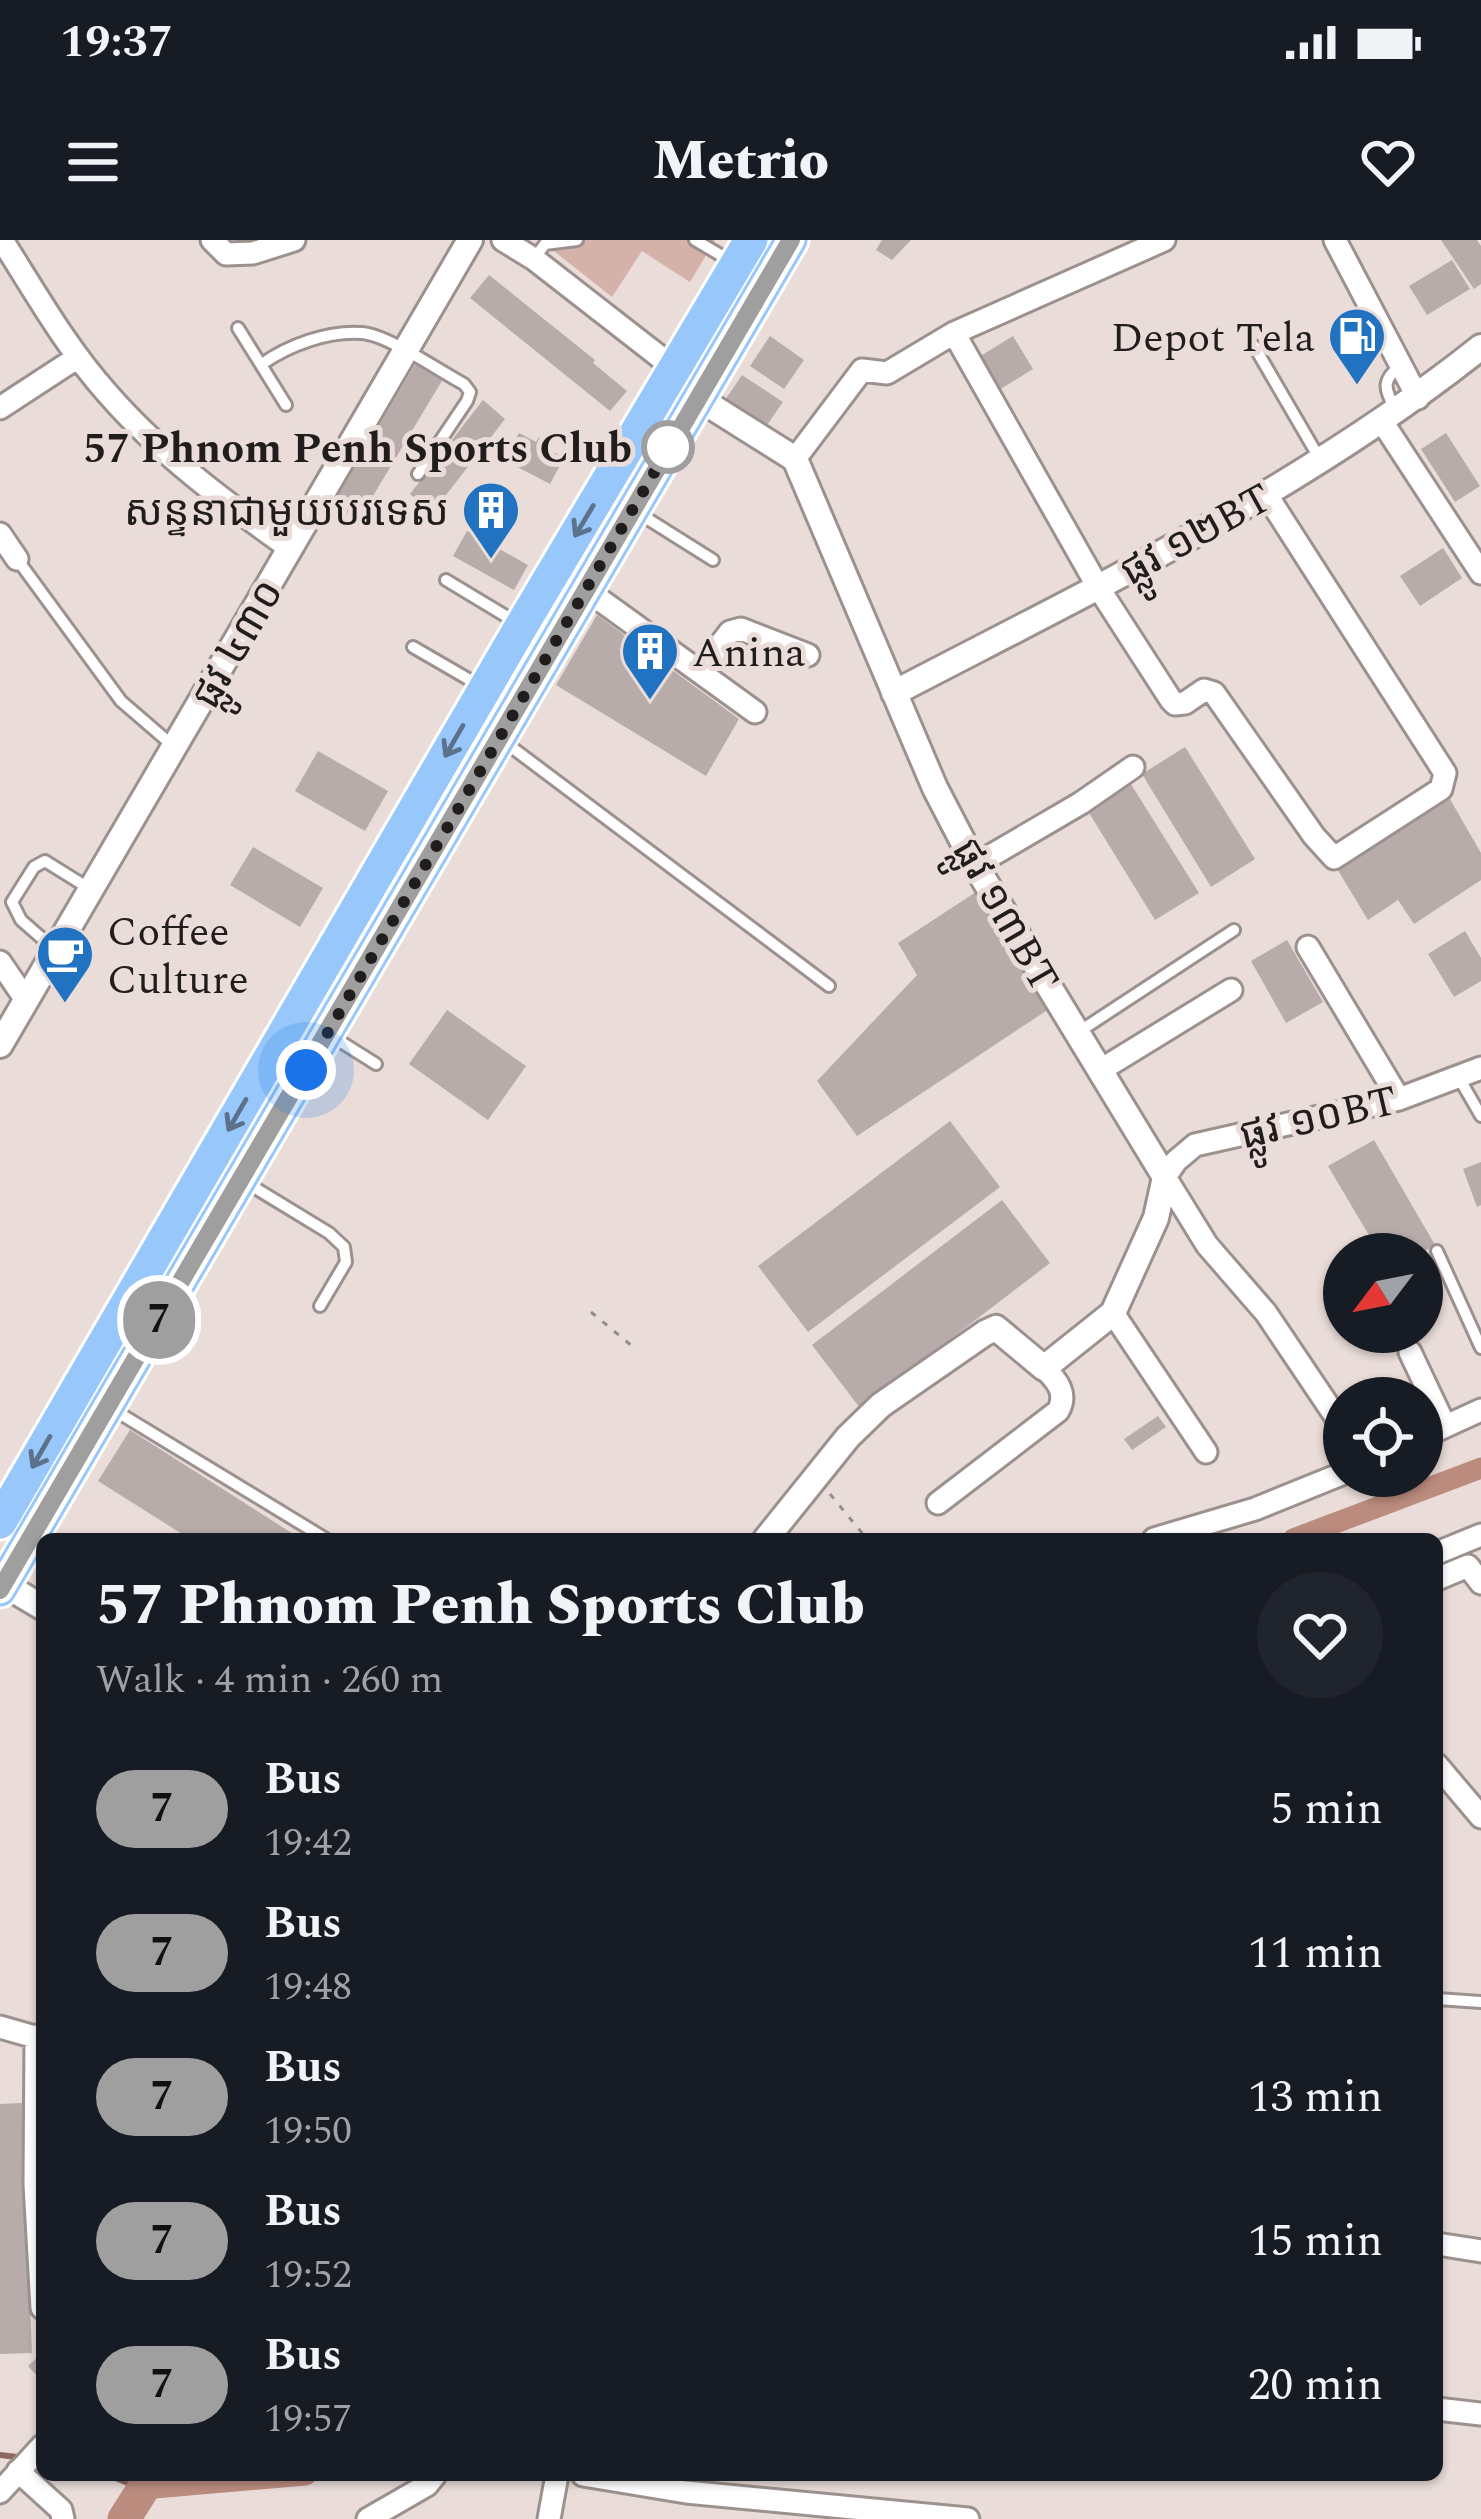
<!DOCTYPE html>
<html lang="en">
<head>
<meta charset="utf-8">
<style>
	body { margin:0; font-family:Spectral,"Noto Sans Khmer",serif; background:#20242c; color:#f1f3f6; height:100vh; display:flex; flex-direction:column; font-size:45px; white-space:nowrap }
	* { box-sizing:border-box; margin:0 }
	p { font-size:39px; color:#9ea1a6 }
	.icon { flex:none; width:66px; height:66px; fill:none; stroke:currentColor; stroke-width:2; stroke-linecap:round; stroke-linejoin:round }
	.map { position:relative; flex:1; overflow:hidden }
	.panel { position:absolute; left:36px; top:1293px; width:1407px; height:948px; display:flex; flex-direction:column; background:#171b24; border-radius:18px; box-shadow:0 3px 9px #0004 }
	.panel>* { flex:none }
	.badge { padding:0 24px; border-radius:39px; font-size:42px; line-height:78px }
	.needle { width:78px; rotate:238deg }
	.controls { position:absolute; left:1323px; top:993px; display:grid; gap:24px }
	.controls a { display:grid; place-items:center; width:120px; height:120px; border-radius:50%; background:#171b24; box-shadow:0 3px 9px #0004; font-size:60px }
	.you { position:absolute; width:60px; height:60px; margin:-30px; border:9px solid #fff; border-radius:50%; background:#1a73e8; box-shadow:0 0 0 18px #1a73e833 }
	.map>.badge { position:absolute; translate:-50% -50%; box-shadow:0 0 0 6px #fff }
	.round { display:grid; place-items:center; flex:none; width:126px; height:126px; border-radius:63px; background:#20242c }
	.summary { display:flex; align-items:center; justify-content:space-between; height:204px; padding:0 60px }
	h1 { font-size:57px; font-weight:800; line-height:90px }
	ul { padding:0; list-style:none }
	li { display:flex; align-items:center; gap:36px; height:144px; padding:0 60px }
	li div { flex:1 }
	li b { display:block; font-size:45px }
	li em { font-style:normal }
	li .badge { min-width:132px; font-weight:700; text-align:center }
	.status { display:flex; justify-content:space-between; align-items:center; height:84px; padding:0 60px; background:#171b24; direction:ltr }
	.status svg { height:33px; fill:currentColor }
	header { display:flex; justify-content:space-between; align-items:center; height:156px; padding:0 60px; background:#171b24; font-size:54px; font-weight:800 }
	.map>svg:first-child { display:block }
</style>
</head>
<body>
<div class="status"><b>19:37</b><svg viewBox="0 0 49 12"><path d="M0 12V9h3v3zM5 12V6h3v6zM10 12V3h3v9zM15 12V0h3v12zM26 1h20v11H26zM47 4h2v5h-2z"/></svg></div>
<header><svg class="icon" aria-label="menu" viewBox="0 0 24 24"><path d="M4 6h16M4 12h16M4 18h16"/></svg>Metrio<svg class="icon" aria-label="heart" viewBox="0 0 24 24"><path d="M12 20l-8-8c-3-5 5-10 8-4 3-6 11-1 8 4z"/></svg></header>
<div class="map">
<svg width="1481" height="2279" viewBox="0 0 1481 2279">
	<rect width="100%" height="100%" fill="#e9dcd9"/>
	<path fill="#d4b2a9" d="M540,0H715L690,42L642,11L612,57Z"/>
	<g fill="none" stroke-linecap="round" stroke-linejoin="round">
		<path stroke="#8d6a61" stroke-width="6" d="M0,2215L26,2218
			M108,2235L143,2249"/>
		<path stroke="#bb8b7e" stroke-width="21" d="M1293,1299L1481,1228
			M143,2249L306,2235"/>
		<path stroke="#bb8b7e" stroke-width="33" d="M124,2279L143,2249"/>
	</g>
	<path fill="#b7aca9" d="M882,0H911L892,20L876,10Z
		M1441,0H1477L1481,6V44L1474,49Z
		M1452,20L1470,49L1427,75L1409,46Z
		M489,35L595,120L593,123L627,151L610,171L470,58Z
		M770,96L804,120L784,149L750,126Z
		M1013,96L1033,129L994,153L974,120Z
		M416,123L443,139L358,281L332,265Z
		M742,135L783,162L765,188L725,160Z
		M483,160L505,179L432,273L410,254Z
		M519,193L536,202L539,197L551,203L548,209L564,218L550,244L504,220Z
		M1446,193L1480,246L1455,262L1421,209Z
		M467,291L528,325L514,350L453,316Z
		M1443,308L1462,338L1420,366L1400,336Z
		M597,375L739,479L706,536L556,445Z
		M1185,507L1255,619L1211,647L1142,534Z
		M318,511L388,551L365,591L295,551Z
		M1129,541L1199,653L1155,680L1086,568Z
		M1447,554L1481,613V640L1414,684L1398,660L1368,680L1336,627Z
		M253,607L323,648L300,687L230,645Z
		M976,652L1049,769L857,896L817,841L917,735L898,703Z
		M1465,691L1481,718V741L1454,757L1428,714Z
		M1287,700L1323,762L1286,783L1251,721Z
		M447,770L526,826L488,880L409,824Z
		M950,881L1000,947L808,1092L758,1026Z
		M1374,900L1435,1005L1420,1014H1380L1328,926Z
		M1481,922V965L1477,967L1463,929Z
		M1002,960L1050,1023L860,1168L812,1105Z
		M1158,1176L1166,1187L1132,1210L1124,1199Z
		M130,1190L301,1299H190L98,1241Z
		M22,1863L32,2113L0,2114V1864Z
		M42,2113V2141L28,2126Z"/>
	<g fill="none" stroke-linecap="round" stroke-linejoin="round">
		<defs>
			<path id="service" d="M695,0L734,23
				M534,19L545,4L577,0
				M238,88L286,165
				M1254,106L1321,221
				M262,124C289,105 327,91 361,93C387,94 439,131 464,144L470,152L467,161L418,234
				M1394,167C1384,147 1382,140 1401,125
				M635,271L713,320
				M17,319L121,461L172,505
				M446,340L519,384
				M413,407L482,447
				M502,500L829,746
				M53,708L21,680L12,662L34,627L45,621L90,649
				M1080,791L1234,690
				M330,795L376,824
				M1459,838L1481,876
				M247,943L329,993L344,1007L346,1022L320,1066
				M1437,1011L1481,1108
				M114,1170L326,1299
				M1437,1759L1481,1762"/>
			<path id="minor" d="M2,0C35,52 66,107 107,153C160,214 226,263 291,309
				M212,0L226,14L253,13L294,0
				M503,0L534,19L674,128
				M1335,0L1418,158
				M954,93L1098,347L1171,460L1175,464L1185,463L1204,450L1214,453L1314,596L1334,618L1441,549L1445,533L1266,254
				M0,168L78,117
				M1383,183L1481,333
				M795,219L862,130L887,133L954,93L1164,0
				M0,294L17,319
				M556,328L755,472
				M700,431L730,392L741,389L808,415
				M975,625L1081,563L1133,527
				M1308,707L1399,859
				M0,722L26,760
				M1099,831L1231,750
				M1113,1073L1206,1212
				M1410,1112L1445,1186
				M1344,1189L1266,1073L1207,1005L1165,937L1176,921L1195,905L1399,859L1481,828
				M1422,1197L1481,1170
				M938,1263L1058,1171C1068,1154 1057,1140 1044,1128
				M1154,1299L1255,1269L1344,1233
				M1437,1313L1481,1295
				M1437,1339L1468,1326L1481,1343
				M1437,1525L1481,1577
				M0,1787L42,1799
				M36,1796L35,1944L42,2068
				M1437,2004L1481,2011
				M1437,2169L1481,2174
				M18,2231L61,2270L63,2279
				M583,2235L686,2252L968,2279
				M0,2252L42,2206
				M368,2279L427,2245L435,2235
				M549,2279L557,2235"/>
			<path id="tertiary" d="M698,158L795,219L935,548L975,625L1165,937L1156,978L1113,1073L1044,1128L996,1088L985,1093L881,1165L848,1197L766,1299
				M894,453C1095,348 1303,249 1481,107
				M0,805L470,0
				M0,1342L42,1367"/>
			<path id="primary" d="M0,1282L522,385L751,0
				M0,1350L791,0"/>
		</defs>
		<use href="#service" stroke="#9c918e" stroke-width="16"/>
		<use href="#minor" stroke="#9c918e" stroke-width="27"/>
		<use href="#tertiary" stroke="#9c918e" stroke-width="30"/>
		<use href="#primary" stroke="#fff" stroke-width="39"/>
		<path stroke="#968d8b" stroke-width="3" stroke-dasharray="6 9" stroke-linecap="butt" d="M591,1072L632,1106
			M830,1254L867,1299"/>
		<use href="#service" stroke="#fff" stroke-width="10"/>
		<use href="#minor" stroke="#fff" stroke-width="21"/>
		<use href="#tertiary" stroke="#fff" stroke-width="24"/>
		<use href="#primary" stroke="#98c8fb" stroke-width="33"/>
	</g>
	<defs><path id="oneway-shaft" d="M-6 0H5M1.5-3L5.5 0L1.5 3" fill="none" stroke-width="1.6" stroke-linecap="round" stroke-linejoin="round" transform="scale(3)"/></defs>
	<g stroke="#5c728c">
		<use href="#oneway-shaft" transform="translate(584 281) rotate(121)"/>
		<use href="#oneway-shaft" transform="translate(454 501) rotate(120)"/>
		<use href="#oneway-shaft" transform="translate(237 875) rotate(120)"/>
		<use href="#oneway-shaft" transform="translate(41 1212) rotate(120)"/>
	</g>
	<g fill="none" stroke-linecap="round" stroke-linejoin="round">
		<defs>
			<path id="line" d="M0,1350L791,0"/>
		</defs>
		<use href="#line" stroke="#fff" stroke-width="27"/>
		<use href="#line" stroke="#9f9f9f" stroke-width="18"/>
		<path stroke="#211d1c" stroke-width="12" stroke-dasharray="0 21.6" d="M306,830L676,195L668,207"/>
	</g>
	<defs>
		<symbol id="fuel-pin" viewBox="-11 -11 22 30"><path d="M0 17L-7.5 6A9.5 9.5 0 1 1 7.5 6Z" fill="#2172c1" stroke="#e9dcd9"/><path d="M-5.5-6h7V0h2V4h1.3V-2.5L3-4.5l.8-.8L6-3V5H2.5V1h-1V6h-7ZM-4.2-4.7v3.2H.2V-4.7Z" fill="#fff"/></symbol>
		<symbol id="building-pin" viewBox="-11 -11 22 30"><path d="M0 17L-7.5 6A9.5 9.5 0 1 1 7.5 6Z" fill="#2172c1" stroke="#e9dcd9"/><path d="M-4-6H4V6H1V3H-1V6H-4ZM-2.5-4.3h1.7v1.8h-1.7ZM.8-4.3h1.7v1.8H.8ZM-2.5-1h1.7V.8h-1.7ZM.8-1h1.7V.8H.8Z" fill="#fff"/></symbol>
		<symbol id="cafe-pin" viewBox="-11 -11 22 30"><path d="M0 17L-7.5 6A9.5 9.5 0 1 1 7.5 6Z" fill="#2172c1" stroke="#e9dcd9"/><path d="M-5.5-4.5H6V0H3Q3 3.5 0 3.5H-2.5Q-5.5 3.5-5.5 0ZM3-3.2v2h1.7v-2ZM-6 4.5H4V6H-6Z" fill="#fff"/></symbol>
	</defs>
	<g fill-rule="evenodd">
		<use href="#fuel-pin" x="1324" y="63" width="66" height="90"/>
		<use href="#building-pin" x="458" y="237" width="66" height="90"/>
		<use href="#building-pin" x="617" y="378" width="66" height="90"/>
		<use href="#cafe-pin" x="32" y="681" width="66" height="90"/>
	</g>
	<circle fill="#fff" stroke="#9f9f9f" stroke-width="6" cx="668" cy="207" r="24"/>
	<g text-anchor="middle" stroke-width="10" stroke-linejoin="round" paint-order="stroke">
		<g font-size="42" fill="#211d1c" stroke="#e9dcd9" text-anchor="end">
			<text x="1315" y="111">Depot Tela</text>
			<text x="449" y="285">សន្ទនាជាមួយបរទេស</text>
			<text x="692" y="426" text-anchor="start">Anina</text>
			<text x="107" y="705" text-anchor="start">Coffee<tspan x="107" dy="48">Culture</tspan></text>
		</g>
		<g font-size="42" font-weight="bold" fill="#211d1c" stroke="#e9dcd9" text-anchor="end">
			<text x="632" y="222">57 Phnom Penh Sports Club</text>
		</g>
		<g font-size="42" fill="#211d1c" stroke="#e9dcd9">
			<text transform="translate(1195 293) rotate(-29)" y="15">ផ្លូវ ១២BT</text>
			<text transform="translate(236 403) rotate(-60)" y="15">ផ្លូវ ៤៣០</text>
			<text transform="translate(1007 674) rotate(60)" y="15">ផ្លូវ ១៣BT</text>
			<text transform="translate(1318 876) rotate(-13)" y="15">ផ្លូវ ១០BT</text>
		</g>
	</g>
</svg>
<div class="controls">
<a><svg class="needle" viewBox="-14 -14 28 28"><path d="M0-13l5 13h-10z" fill="#e53935"/><path d="M0 13l5-13h-10z" fill="#9ea1a6"/></svg></a>
<a><svg class="icon" aria-label="locate" viewBox="0 0 24 24"><circle cx="12" cy="12" r="6"/><path d="M12 2v4M12 18v4M2 12h4M18 12h4"/></svg></a>
</div>
<div class="you" style="left:306px;top:830px"></div>
<b class="badge" style="left:159px;top:1080px;background:#9f9f9f;color:#111">7</b>
<section class="panel">
<div class="summary"><div><h1>57 Phnom Penh Sports Club</h1><p>Walk · 4 min · 260 m</p></div><a class="round"><svg class="icon" aria-label="heart" viewBox="0 0 24 24"><path d="M12 20l-8-8c-3-5 5-10 8-4 3-6 11-1 8 4z"/></svg></a></div>
<ul>
<li><span class="badge" style="background:#9f9f9f;color:#111">7</span><div><b>Bus</b><p>19:42</p></div><em>5 min</em></li>
<li><span class="badge" style="background:#9f9f9f;color:#111">7</span><div><b>Bus</b><p>19:48</p></div><em>11 min</em></li>
<li><span class="badge" style="background:#9f9f9f;color:#111">7</span><div><b>Bus</b><p>19:50</p></div><em>13 min</em></li>
<li><span class="badge" style="background:#9f9f9f;color:#111">7</span><div><b>Bus</b><p>19:52</p></div><em>15 min</em></li>
<li><span class="badge" style="background:#9f9f9f;color:#111">7</span><div><b>Bus</b><p>19:57</p></div><em>20 min</em></li>
</ul>
</section>
</div>
</body>
</html>
